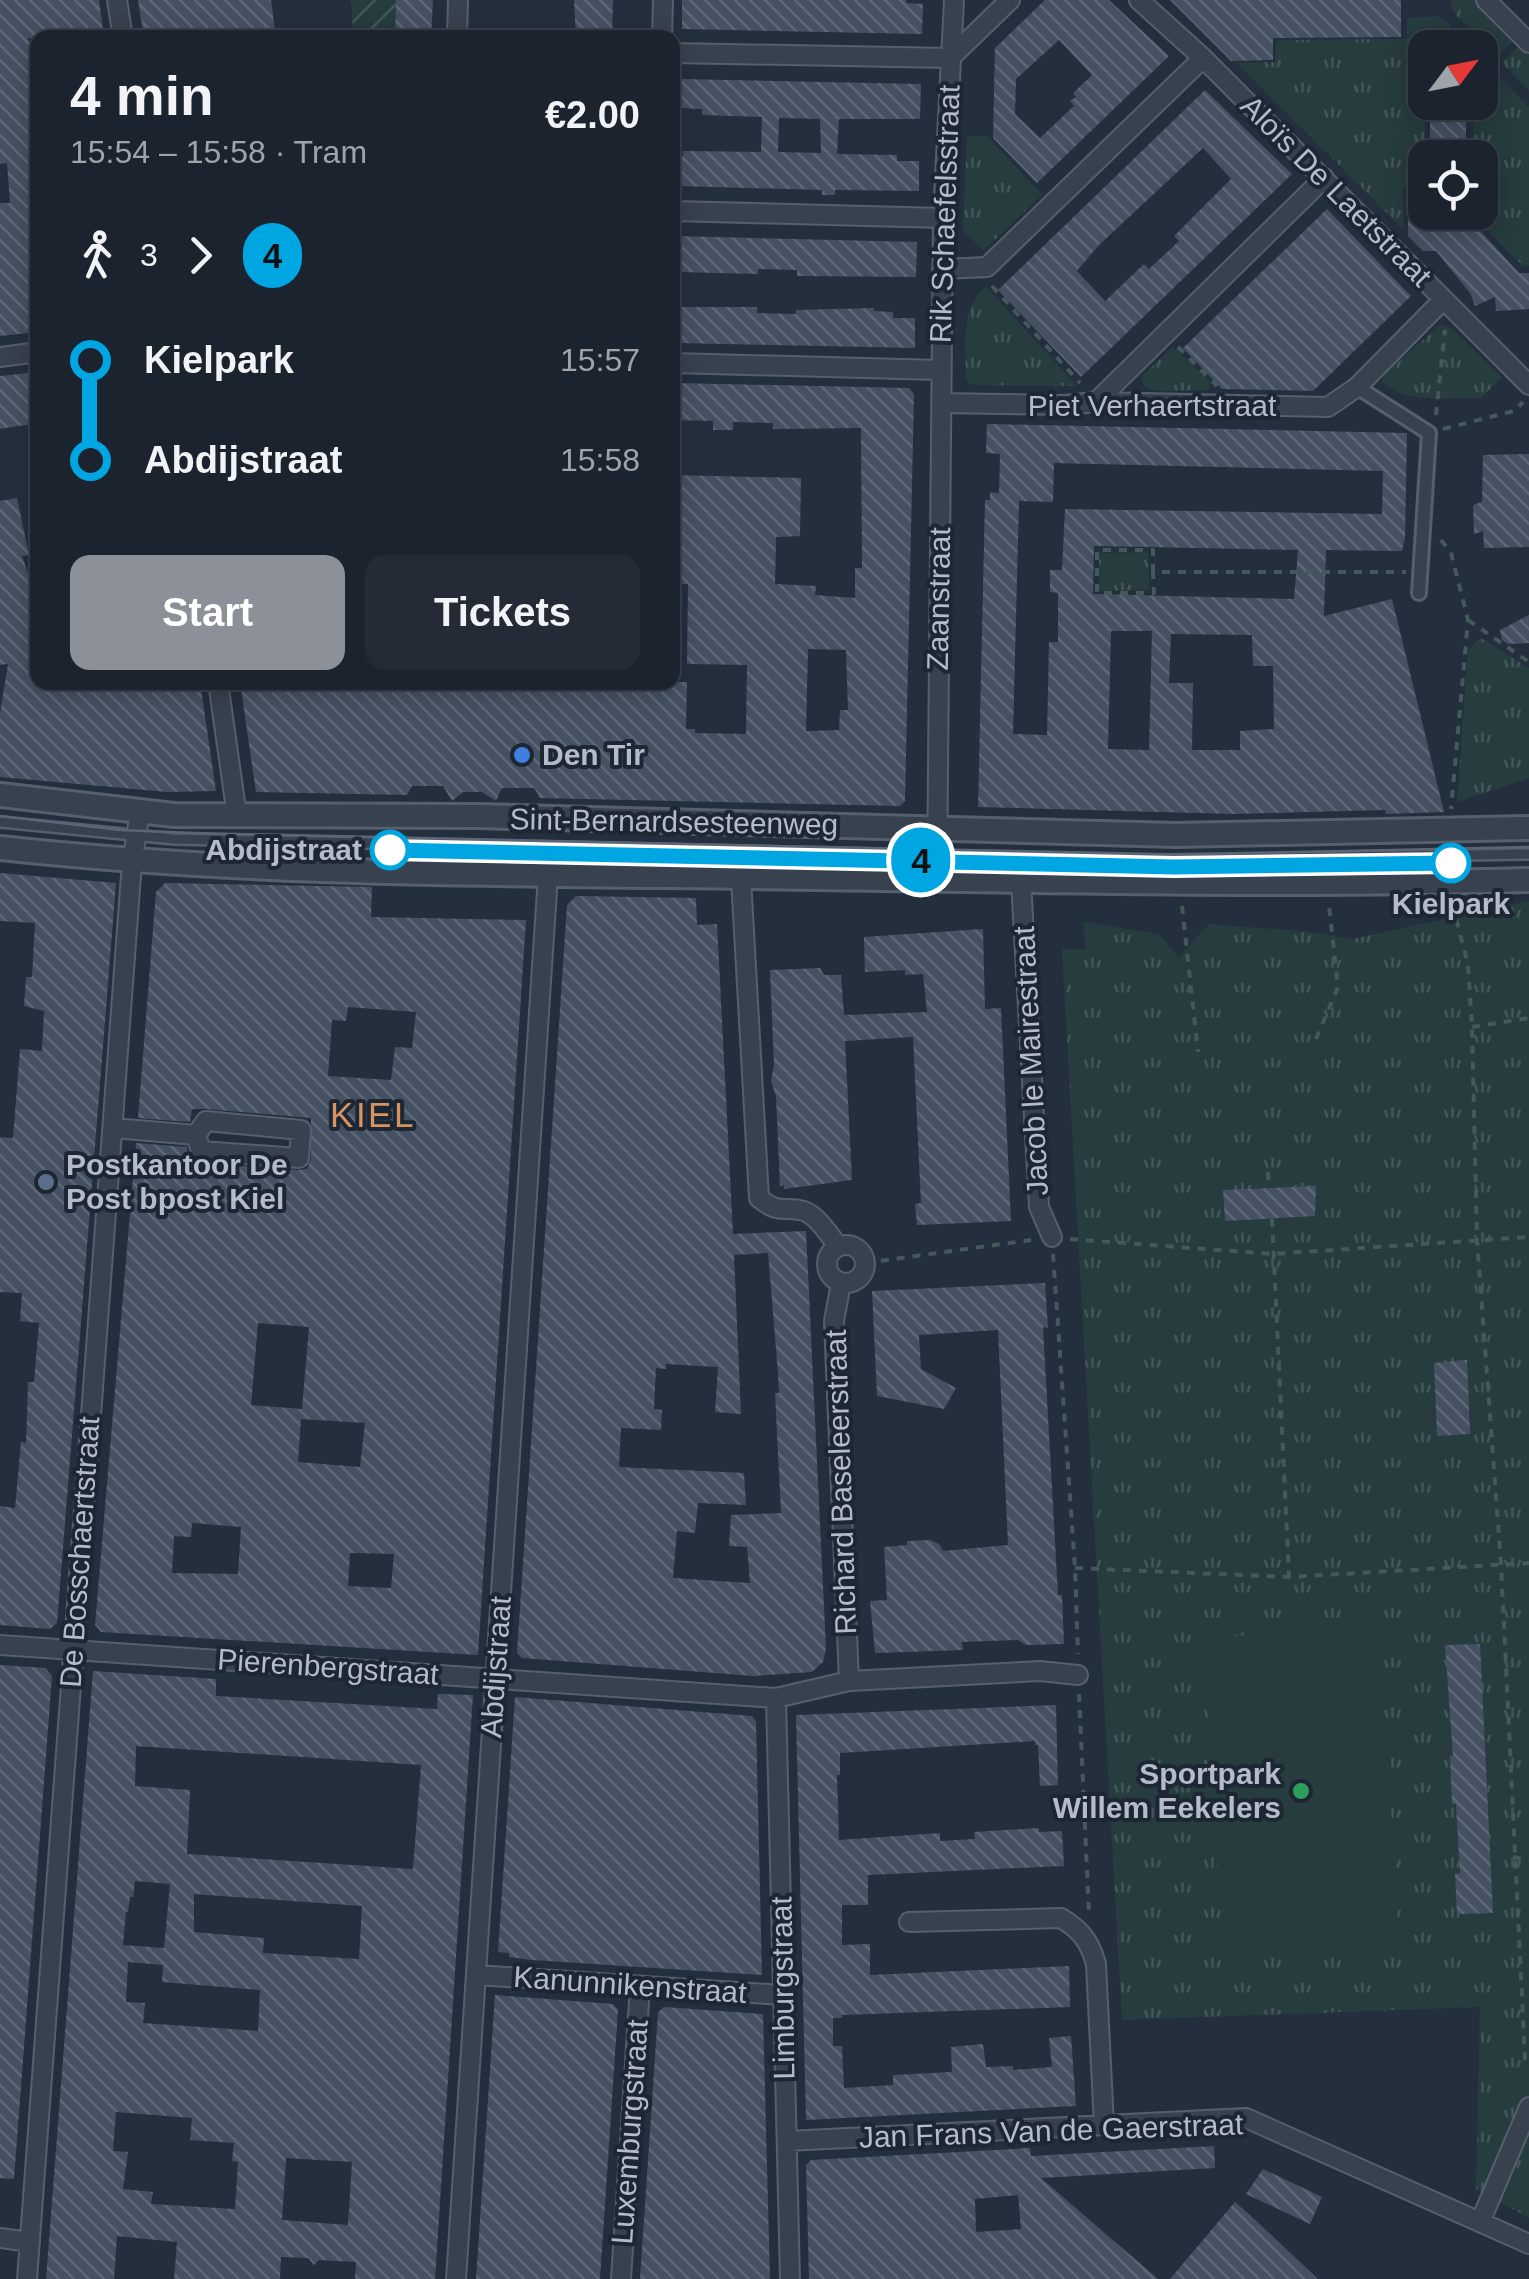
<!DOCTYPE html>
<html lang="en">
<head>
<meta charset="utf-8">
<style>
	body { margin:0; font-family:Helvetica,sans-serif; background:#242b36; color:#f1f3f6; height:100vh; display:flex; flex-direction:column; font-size:38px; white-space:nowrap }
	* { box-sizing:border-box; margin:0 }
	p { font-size:32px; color:#a0a4aa }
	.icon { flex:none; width:55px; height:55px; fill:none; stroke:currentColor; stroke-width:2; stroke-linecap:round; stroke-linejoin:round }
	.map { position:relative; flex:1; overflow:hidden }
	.panel { position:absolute; left:30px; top:30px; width:650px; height:660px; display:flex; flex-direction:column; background:#1b232e; border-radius:20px; box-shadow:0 5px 25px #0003,0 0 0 2px #39404a }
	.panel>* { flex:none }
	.badge { padding:0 20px; border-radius:32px; font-size:35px; line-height:65px }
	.needle { width:65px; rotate:58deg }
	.buttons { position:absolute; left:1408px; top:30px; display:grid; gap:20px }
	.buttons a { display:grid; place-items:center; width:90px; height:90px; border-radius:20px; background:#1b232e; box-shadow:0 5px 25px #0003,0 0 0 2px #39404a; font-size:50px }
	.map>.badge { position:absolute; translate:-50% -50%; box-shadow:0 0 0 5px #fff }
	.legs { display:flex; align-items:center; gap:15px; height:110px; padding:0 40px; font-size:32px }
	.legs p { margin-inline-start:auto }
	.head { display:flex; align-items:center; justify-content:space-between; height:170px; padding:0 40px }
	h1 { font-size:55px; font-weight:600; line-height:75px }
	.action { display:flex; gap:20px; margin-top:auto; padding:20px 40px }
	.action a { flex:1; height:115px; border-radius:20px; background:#8c9099; color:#fff; font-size:40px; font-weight:600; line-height:115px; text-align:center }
	.action a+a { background:#242b36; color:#f1f3f6 }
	ul { padding:0 40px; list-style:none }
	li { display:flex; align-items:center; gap:35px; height:100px; font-size:38px }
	li i { display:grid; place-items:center; width:15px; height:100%; margin:0 12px; background:currentColor }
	li i::after { content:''; width:25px; height:25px; margin:-12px; border:8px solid; border-radius:50%; background:#1b232e }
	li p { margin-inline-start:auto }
	li:first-child i { background:linear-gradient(#0000 50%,currentColor 0) }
	li:last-child i { background:linear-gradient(currentColor 50%,#0000 0) }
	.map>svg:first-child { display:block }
</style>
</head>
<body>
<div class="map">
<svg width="1529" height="2279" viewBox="0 0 1529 2279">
	<defs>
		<pattern id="grass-tufts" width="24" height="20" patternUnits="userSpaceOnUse" patternTransform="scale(2.5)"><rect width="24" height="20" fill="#263c3f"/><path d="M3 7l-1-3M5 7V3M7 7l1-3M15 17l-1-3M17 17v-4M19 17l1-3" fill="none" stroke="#435659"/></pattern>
		<pattern id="garden-furrows" width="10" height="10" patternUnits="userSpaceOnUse" patternTransform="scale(2.5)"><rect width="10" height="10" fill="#263c3f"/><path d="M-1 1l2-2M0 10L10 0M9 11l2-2" fill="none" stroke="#435659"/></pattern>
		<pattern id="building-back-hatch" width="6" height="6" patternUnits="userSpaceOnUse" patternTransform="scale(2.5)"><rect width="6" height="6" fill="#455162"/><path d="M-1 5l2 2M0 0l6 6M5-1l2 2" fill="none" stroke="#5d6877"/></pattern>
	</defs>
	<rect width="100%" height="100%" fill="#242f3e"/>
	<path fill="url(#grass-tufts)" d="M1450,0H1475L1514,40L1497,57L1455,14Z
		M1439,16L1450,25V47L1425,48V188H1403L1404,230L1237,63L1275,62L1277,40L1407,39V18Z
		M1520,45L1529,55V91L1502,63Z
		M1480,56L1529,107V266H1523L1471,214L1480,212V158L1473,157L1475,103L1480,102Z
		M967,136H987L1042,195L984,250L963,231Z
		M986,287L1077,386L972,385L966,380C966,348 959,309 986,287Z
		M1440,325L1452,329L1502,377L1481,398C1452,397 1402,405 1382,381L1385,374Z
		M1173,347L1210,381L1208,390L1157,391L1144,386L1142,376Z
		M1148,552L1149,590L1099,591V553Z
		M1481,638L1529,668V778L1457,802L1468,650Z
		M1529,901V2218L1476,2189L1480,2007L1122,2020L1062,949H1085L1084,922L1158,934L1179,957L1209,924L1312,932L1352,939Z"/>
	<path fill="url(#garden-furrows)" d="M351,0H396L395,37H353Z"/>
	<path fill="#263c3f" d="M1379,1628L1399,1943L1223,1954L1203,1638Z"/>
	<path fill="url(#building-back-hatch)" fill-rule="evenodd" d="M0,0H99L104,38H28L38,79V332L0,336V203H10L7,163L0,164Z
		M138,0H271L276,38H144Z
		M396,0H433L431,38H395Z
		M574,0H613L612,38H576Z
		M682,0H906V3L923,4L922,34L682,29Z
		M1045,0H1109L1169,56L1037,183L993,138L995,48ZM1059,40L1092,75L1073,93L1076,97L1070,101L1074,106L1040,138L1015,114L1016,79Z
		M1170,0H1401V37L1273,38V60L1231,61Z
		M681,79L921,84L920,119H839L837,154L897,155V161H919V191L835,190V195H822V190L678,186L679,156H683V151L761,152L762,117L702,115V109L680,108ZM779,118L820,119L821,153L778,152Z
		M1205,90L1292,174L1081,377L998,290ZM1203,148L1231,179L1174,236L1179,241L1149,269L1144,264L1105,301L1077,271L1098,246Z
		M1430,102H1466V158H1430Z
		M1408,193H1425V212H1463L1519,273H1529V309L1496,311L1495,297L1475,306L1470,293L1436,251H1423L1408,236Z
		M1327,209L1411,296L1313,391L1222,389L1183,348Z
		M677,236L917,242L916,277L797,276V270L758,269V274L677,272Z
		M677,307H757V313L796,314V310L874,308V311L893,312V318H915V348L675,343Z
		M38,372V423L0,429V376Z
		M674,383L909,388L914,394L905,801L900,806L540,798L534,788H502L496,801L482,792H463L452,801L443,786H412L407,795L256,792L240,682H687L686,729H695V733L746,734L747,665L687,664L688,584H672V475L801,478L800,536L776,537L775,584L816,586L815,595L855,598V568H862L861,428L773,429V423L733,422V430H713V421L673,420ZM808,649L846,650L848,710H840L839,730L806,731Z
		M987,424L1407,433L1405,538L1402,551L1326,550L1324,616L1392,599L1444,812L1386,814L1385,810L1232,814L978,807L985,500H990V492L999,493L1000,454L986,453ZM1054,463L1383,471L1382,514L1065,509L1062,570H1050V592L1058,593V642H1049L1047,735L1013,734L1019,501L1053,502ZM1094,546L1298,550L1294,599L1093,594ZM1111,631H1152L1149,750L1108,749ZM1171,634L1252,635L1253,666H1273L1274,729L1240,731V750H1192L1193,683H1169Z
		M1529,454V547L1484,548L1483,531L1474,534L1473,505L1482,502L1483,455Z
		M17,498L29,555L22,556L38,602V682H200L216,791L167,792L0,777V713L8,664L0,665V501Z
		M1529,615V643L1508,644L1502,640L1500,630Z
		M0,873L116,883L57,1623L50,1629L0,1625V1506L15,1508L21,1442L26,1443L28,1382H34L39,1323L20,1321L22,1293L0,1292V1137L13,1138L20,1049L42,1051L44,1011L24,1006L26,977H32L35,923L0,921Z
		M165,883L372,887L371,917L526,920L478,1655L101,1632L95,1625L136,1143L187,1147L188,1161L200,1163L298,1170L307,1169L311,1159V1118L207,1109H192L190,1122L138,1118L156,892ZM348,1007L416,1012L412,1048L395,1047L391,1080L328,1076L332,1020L346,1021ZM258,1323L309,1327L302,1409L251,1405ZM301,1419L365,1423L360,1467L298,1462ZM192,1523L241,1527L238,1574L172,1573L174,1536L191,1537ZM350,1553L394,1554L391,1588L348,1586Z
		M576,896L696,898L697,925L717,924L733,1234L806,1231L826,1649L823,1662L812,1672L753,1676L522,1658L517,1653L567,905ZM768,1253L778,1373L779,1393H775L781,1513L731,1515L729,1546L747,1547L750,1583L673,1578L677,1531L695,1533L698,1503L746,1505L744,1473L619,1467L621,1428L661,1430L662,1410L654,1409L656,1368L666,1369V1364L718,1367L715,1412L741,1414L734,1255Z
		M983,929L985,1009L1001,1008L1011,1221L917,1225L915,1204L921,1203L913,1037L845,1041L852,1180L784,1189V1185L780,1186L776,1096L771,1081L774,1064L770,970L820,968L824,975H841L844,1015L927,1012L923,974L905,975V970L865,972L864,937Z
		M1316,1186L1315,1216L1225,1221L1223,1190Z
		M1045,1283L1048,1328L1043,1327L1058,1595H1062L1064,1644L1026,1645L1018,1640L962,1642L963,1650L875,1653L870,1601L887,1600L884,1547L907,1545V1541L930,1540L939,1544L943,1551L1008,1545L998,1330L919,1335L921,1369L956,1388L944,1409L877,1396L872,1291Z
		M1467,1360L1470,1434L1437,1436L1434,1363Z
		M1480,1644L1493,1913L1457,1914L1455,1874L1460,1873L1456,1804H1452L1450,1756H1453L1445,1645Z
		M0,1665L46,1668L52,1676L14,2179L0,2178Z
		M93,1671L216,1679V1696L437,1709L438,1694L473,1695L435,2279H355L356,2262L319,2260L314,2265L308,2258L281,2257L280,2279H174L177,2242L117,2236L114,2279H46ZM136,1746L421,1765L413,1869L187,1854L190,1790L135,1786ZM135,1881L170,1884L164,1948L123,1945L126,1911L128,1912L130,1897H133ZM194,1894L362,1906L359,1959L263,1953L264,1938L194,1932ZM128,1962L163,1965L162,1982L260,1990L258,2031L143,2023L145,2003L126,2002ZM116,2112L192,2118L190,2140L234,2143L232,2161L238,2162L235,2209L151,2204L153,2192L123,2189L128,2152L113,2151ZM286,2158L352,2162L348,2225L282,2220Z
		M515,1697L752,1716L756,1721L762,1975L532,1960L509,1957V1953L498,1952Z
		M1056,1705L1058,1785L1040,1786L1038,1745H1035V1741L840,1753V1775H837L839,1840L940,1833V1841L975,1839L974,1832L1039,1828V1832L1062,1831L1064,1866L868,1875V1905H842V1945L870,1944V1975L1069,1966L1070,2007L842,2015V2018H833V2046H842L844,2088L893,2085V2075L952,2072L951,2047L983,2044L986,2067L1013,2066V2070L1052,2067L1049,2038L1071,2036L1076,2106L806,2120L796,1715Z
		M495,1995L613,2004L618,2010L600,2279H476Z
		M664,2007L763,2014L770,2279H640L658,2012Z
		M1214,2146L1215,2168L1041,2178L1158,2279H809L806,2165L811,2160L1030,2148L1031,2156ZM1018,2195L1021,2229L976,2232L975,2199Z
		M1263,2169L1322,2197L1310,2224L1246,2194Z
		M1235,2202L1250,2215L1318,2279H1170Z"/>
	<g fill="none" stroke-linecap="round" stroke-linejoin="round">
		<defs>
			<path id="service" d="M0,822L174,839L1169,860L1529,854"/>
			<path id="pedestrian" d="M1357,387L1429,433L1419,593"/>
			<path id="minor" d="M117,0L123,38
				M1139,0L1203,58L1529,385
				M1486,0L1529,43
				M457,38L458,0
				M662,38L663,0
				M672,53L950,58L1010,0
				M672,211L943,218
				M942,269L987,267L1203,58
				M0,357L38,352
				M672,363L940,370
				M1096,402L1324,178
				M941,403L1065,405L1096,402L1328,407L1357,387L1443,300
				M218,682L237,816
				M741,878L759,1198C781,1216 783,1205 804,1211C818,1216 829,1235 838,1246
				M937,880L943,218L954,0
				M1021,881L1039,1207L1052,1237
				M206,1121L301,1130L299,1158L201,1151L196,1135Z
				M113,1128L196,1135
				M827 1264a19 19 0 1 1 38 0a19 19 0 1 1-38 0Z
				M841,1283L834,1321L849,1681
				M0,1645L776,1698L849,1681L1040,1671L1078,1675
				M776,1698L790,2279
				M909,1922L1061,1918C1081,1930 1090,1942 1096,1964L1104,2125
				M476,1975L783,1995
				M787,2141L1246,2118L1529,2244
				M1481,2220L1529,2107
				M0,2238L30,2242
				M27,2279L132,862L140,812
				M456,2279L548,875
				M621,2279L640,1986"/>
			<path id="tertiary" d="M0,795L174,815L478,816L1176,835L1529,828
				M0,848C293,880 589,873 883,879C1098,882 1314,886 1529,880"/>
		</defs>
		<use href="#service" stroke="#565f6c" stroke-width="14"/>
		<use href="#pedestrian" stroke="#565f6c" stroke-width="18"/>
		<use href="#minor" stroke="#565f6c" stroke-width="22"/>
		<use href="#tertiary" stroke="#565f6c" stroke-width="28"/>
		<path stroke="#44595c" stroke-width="4" stroke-dasharray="8 8" stroke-linecap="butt" d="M992,286L1080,383
			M1178,347L1217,386
			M1436,415L1445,330
			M1443,429L1514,411L1523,402
			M1441,540L1451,553L1468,620L1451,809
			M1153,572V550H1097V593H1154L1153,572H1406
			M1468,620L1529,662
			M1452,904L1468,964L1472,1027L1477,1240L1501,1564L1525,2059L1529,2061
			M1182,906L1198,1052
			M1472,1027L1529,1018
			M1316,1039L1338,987L1329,906
			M1268,1172L1269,1187
			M1272,1219L1289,1577
			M1070,1239L1272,1254L1529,1237
			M1053,1254L1075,1568L1078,1654
			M865,1263L1031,1240
			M1075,1568L1289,1577L1529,1563
			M1079,1694L1089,1914
			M1513,1857L1529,1860"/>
		<use href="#service" stroke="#38414e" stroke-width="9"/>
		<use href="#pedestrian" stroke="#38414e" stroke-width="12"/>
		<use href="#minor" stroke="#38414e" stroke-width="18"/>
		<use href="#tertiary" stroke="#38414e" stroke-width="22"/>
		<path stroke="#5a6575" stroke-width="2.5" d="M0,816L121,830L193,833L1176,855L1529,847"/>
	</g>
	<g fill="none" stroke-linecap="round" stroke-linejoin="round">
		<defs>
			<path id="line-1" d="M390,850L1174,867L1451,863"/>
		</defs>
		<use href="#line-1" stroke="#fff" stroke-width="22"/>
		<use href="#line-1" stroke="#00a6e2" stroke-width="15"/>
	</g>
	<circle fill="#3f7fe0" stroke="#1d2633" stroke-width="4" cx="522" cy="755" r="10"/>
	<g fill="#fff" stroke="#00a6e2" stroke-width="5">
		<circle cx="390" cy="850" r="18"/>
		<circle cx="1451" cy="863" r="18"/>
	</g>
	<circle fill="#5c6f8a" stroke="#1d2633" stroke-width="4" cx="46" cy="1182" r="10"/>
	<circle fill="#2e9e5b" stroke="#1d2633" stroke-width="4" cx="1301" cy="1791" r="10"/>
	<g text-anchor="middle" stroke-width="8" stroke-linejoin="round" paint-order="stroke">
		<g font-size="30" fill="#b4bcc9" stroke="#1d2633">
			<text transform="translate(1336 191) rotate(45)" y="10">Aloïs De Laetstraat</text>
			<text transform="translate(945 214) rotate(-88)" y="10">Rik Schaefelsstraat</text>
			<text x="1152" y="416">Piet Verhaertstraat</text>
			<text transform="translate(939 599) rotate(-89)" y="10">Zaanstraat</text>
			<text transform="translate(674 822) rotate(1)" y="10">Sint-Bernardsesteenweg</text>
			<text transform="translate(1031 1061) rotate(-93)" y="10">Jacob le Mairestraat</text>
			<text transform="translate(841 1482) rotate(-92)" y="10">Richard Baseleerstraat</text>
			<text transform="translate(80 1552) rotate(-86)" y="10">De Bosschaertstraat</text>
			<text transform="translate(328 1667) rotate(4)" y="10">Pierenbergstraat</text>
			<text transform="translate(496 1667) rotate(-86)" y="10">Abdijstraat</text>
			<text transform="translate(630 1985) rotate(4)" y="10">Kanunnikenstraat</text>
			<text transform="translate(783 1988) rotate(-91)" y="10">Limburgstraat</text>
			<text transform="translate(1051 2131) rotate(-2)" y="10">Jan Frans Van de Gaerstraat</text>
			<text transform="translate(630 2132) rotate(-86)" y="10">Luxemburgstraat</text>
		</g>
		<g font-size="30" font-weight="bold" fill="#b4bcc9" stroke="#1d2633" text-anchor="start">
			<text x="542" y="765">Den Tir</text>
			<text x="66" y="1175">Postkantoor De<tspan x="66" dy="34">Post bpost Kiel</tspan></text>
			<text x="1281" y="1784" text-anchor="end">Sportpark<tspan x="1281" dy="34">Willem Eekelers</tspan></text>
		</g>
		<g font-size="30" font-weight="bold" fill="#b4bcc9" stroke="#1d2633" text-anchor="end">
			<text x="362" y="860">Abdijstraat</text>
			<text x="1451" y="914" text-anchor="middle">Kielpark</text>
		</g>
		<g font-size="35" letter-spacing="2.5" fill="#d59563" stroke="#1d2633">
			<text x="373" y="1127">KIEL</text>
		</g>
	</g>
</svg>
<div class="buttons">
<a><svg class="needle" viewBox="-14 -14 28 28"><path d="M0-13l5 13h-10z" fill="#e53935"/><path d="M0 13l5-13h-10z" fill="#a0a4aa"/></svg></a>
<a><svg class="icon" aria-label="locate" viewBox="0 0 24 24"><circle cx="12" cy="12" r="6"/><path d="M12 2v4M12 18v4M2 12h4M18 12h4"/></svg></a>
</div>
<b class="badge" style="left:921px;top:860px;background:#00a6e2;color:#111">4</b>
<section class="panel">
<div class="head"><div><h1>4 min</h1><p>15:54 – 15:58 · Tram</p></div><b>€2.00</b></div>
<div class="legs"><svg class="icon" aria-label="walk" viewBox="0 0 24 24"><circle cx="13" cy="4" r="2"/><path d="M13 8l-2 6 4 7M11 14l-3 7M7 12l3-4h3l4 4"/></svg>3<svg class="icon" aria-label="forward" viewBox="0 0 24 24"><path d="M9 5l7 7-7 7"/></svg><b class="badge" style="background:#00a6e2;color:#111">4</b></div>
<ul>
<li><i style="color:#00a6e2"></i><b>Kielpark</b><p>15:57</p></li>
<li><i style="color:#00a6e2"></i><b>Abdijstraat</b><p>15:58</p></li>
</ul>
<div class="action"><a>Start</a><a>Tickets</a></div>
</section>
</div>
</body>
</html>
